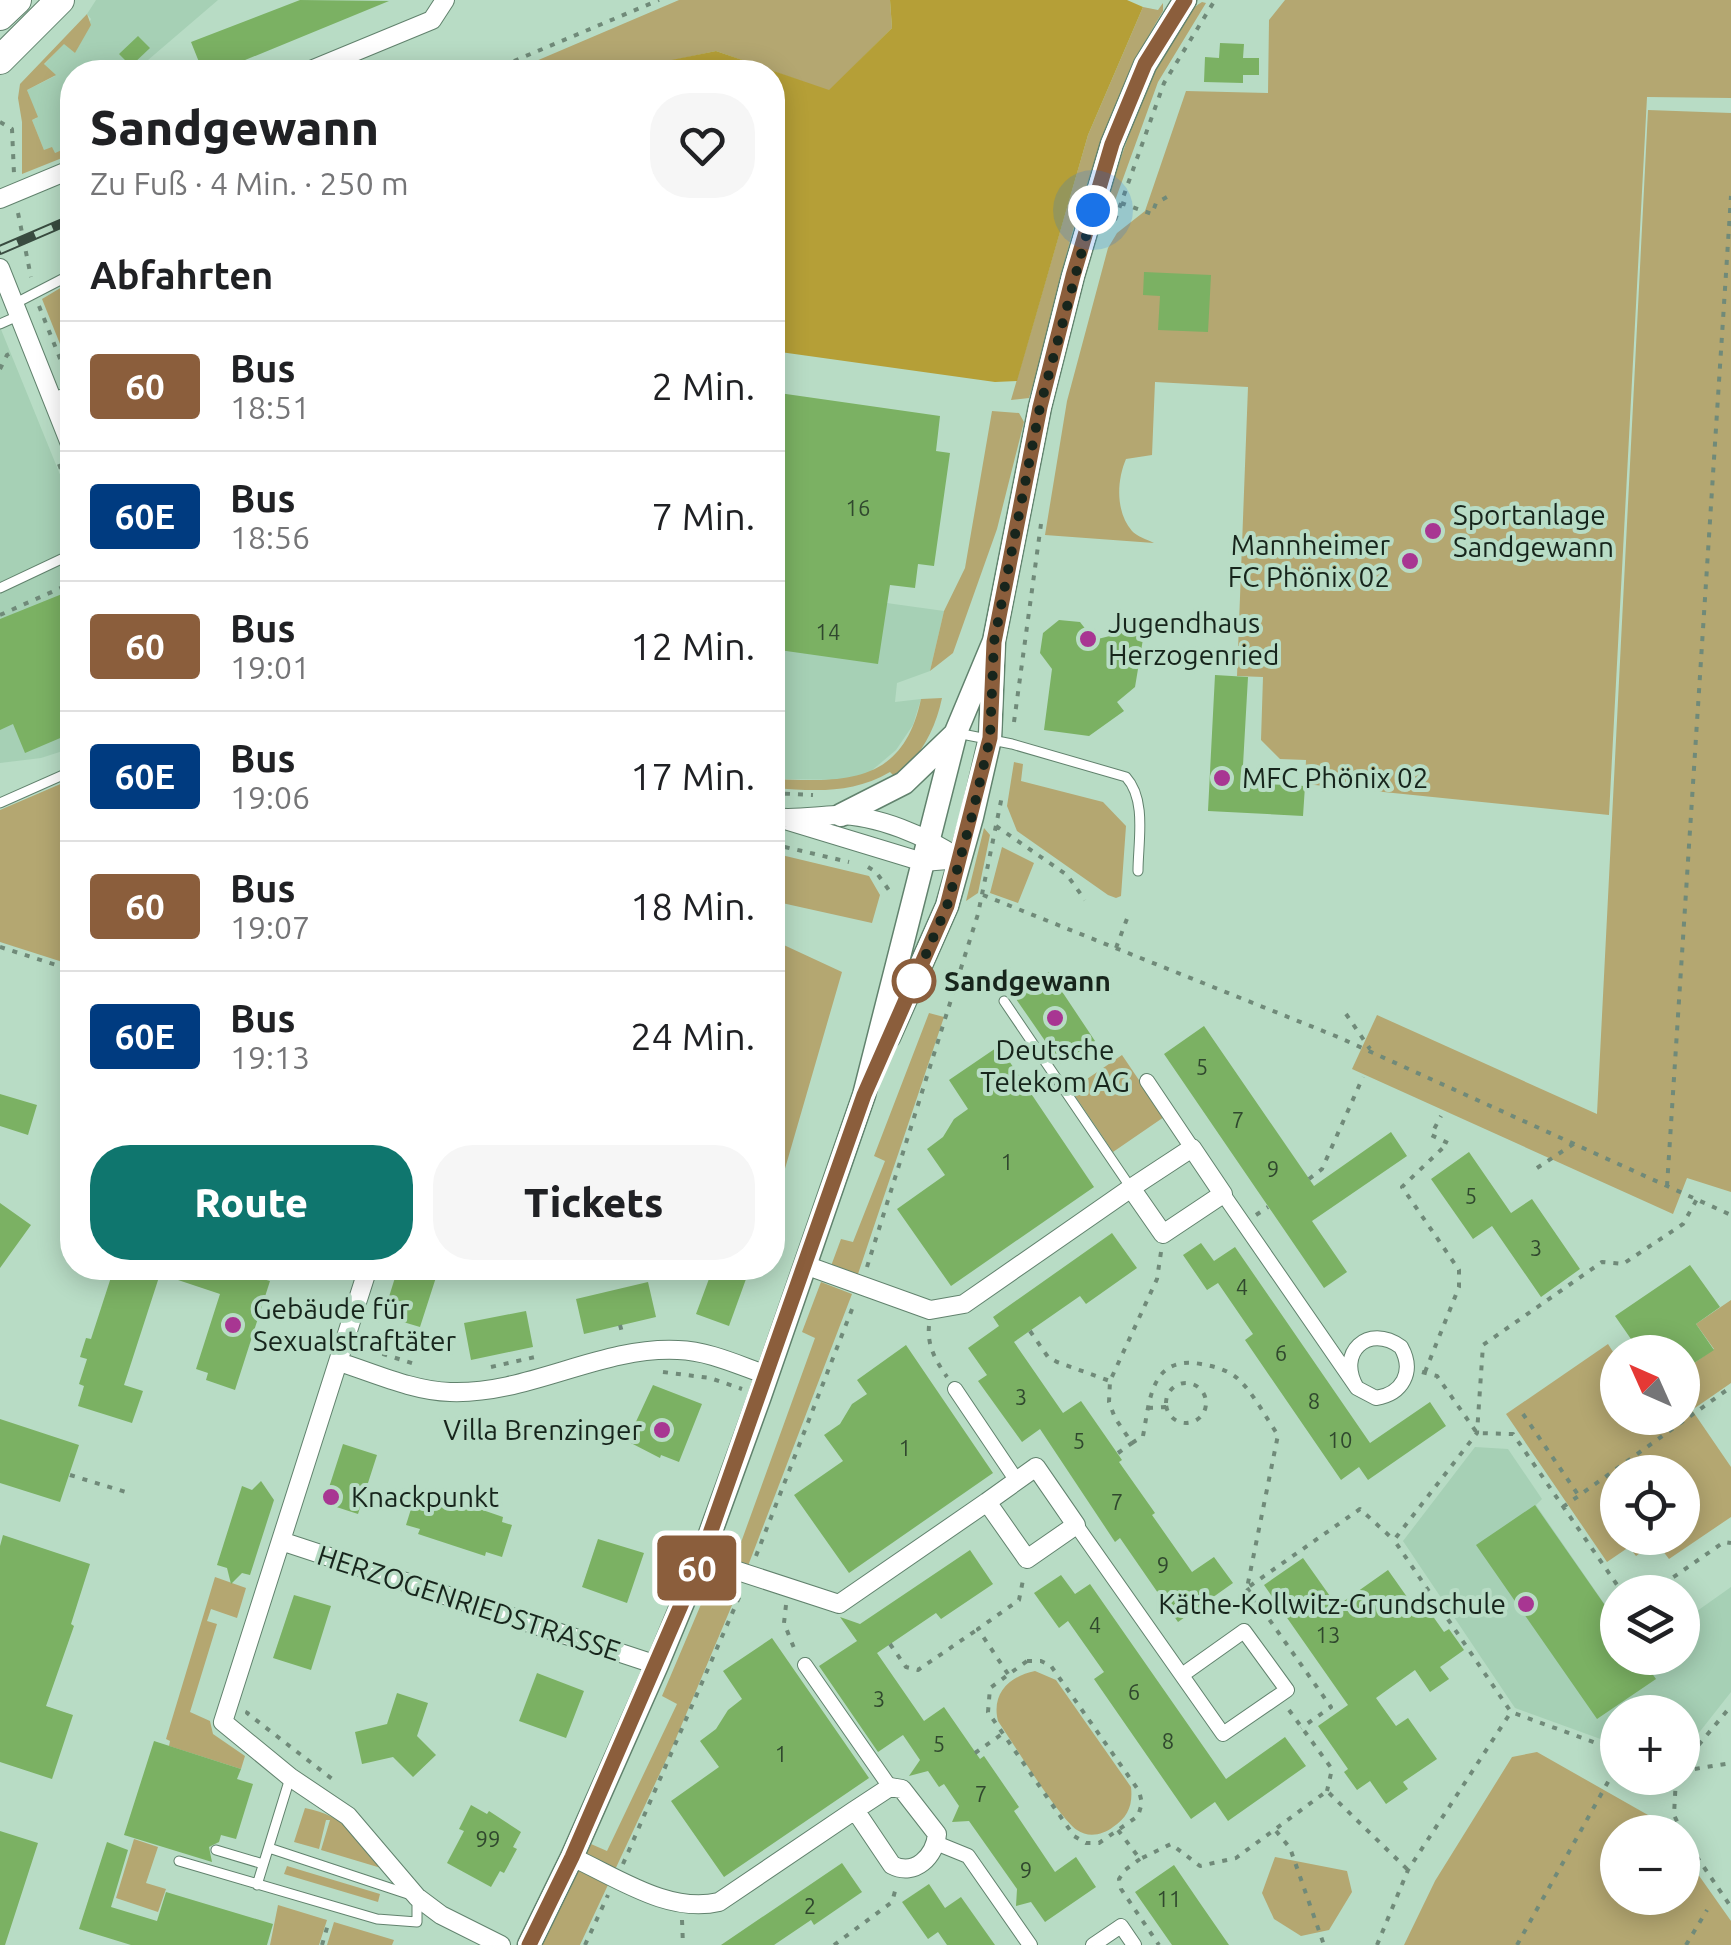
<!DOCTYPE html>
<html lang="de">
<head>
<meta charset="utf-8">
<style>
	body { margin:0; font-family:Ubuntu,sans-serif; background:#f6f6f6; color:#202124; height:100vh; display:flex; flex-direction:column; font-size:38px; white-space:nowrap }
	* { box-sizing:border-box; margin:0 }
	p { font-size:32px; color:#757577 }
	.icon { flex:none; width:55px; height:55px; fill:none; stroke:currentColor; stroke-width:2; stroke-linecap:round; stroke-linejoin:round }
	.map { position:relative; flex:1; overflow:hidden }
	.side { position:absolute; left:60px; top:60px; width:725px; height:1220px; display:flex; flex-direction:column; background:#fff; border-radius:40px; box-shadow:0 5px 25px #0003 }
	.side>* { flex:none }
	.badge { padding:0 20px; border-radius:8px; font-size:35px; line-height:65px }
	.needle { width:65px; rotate:315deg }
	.tools { position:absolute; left:1600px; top:1335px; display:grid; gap:20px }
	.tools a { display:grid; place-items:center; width:100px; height:100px; border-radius:50%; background:#fff; box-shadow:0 5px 25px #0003; font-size:50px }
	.you { position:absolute; width:50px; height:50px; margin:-25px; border:8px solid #fff; border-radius:50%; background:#1a73e8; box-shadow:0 0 0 15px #1a73e833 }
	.map>.badge { position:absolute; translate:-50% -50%; box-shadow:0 0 0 5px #fff }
	h2 { padding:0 30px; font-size:38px; line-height:90px }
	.round { display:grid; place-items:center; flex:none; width:105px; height:105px; border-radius:40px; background:#f6f6f6 }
	.summary { display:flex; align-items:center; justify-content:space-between; height:170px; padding:0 30px }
	h1 { font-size:48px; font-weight:800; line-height:75px }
	.cta { display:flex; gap:20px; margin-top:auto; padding:20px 30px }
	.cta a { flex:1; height:115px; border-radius:40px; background:#0f766e; color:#fff; font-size:40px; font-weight:800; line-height:115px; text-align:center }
	.cta a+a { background:#f6f6f6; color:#202124 }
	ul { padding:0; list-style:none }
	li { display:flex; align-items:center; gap:30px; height:130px; padding:0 30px; border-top:2px solid #e0e0e0 }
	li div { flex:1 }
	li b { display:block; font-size:38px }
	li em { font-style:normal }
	li .badge { min-width:110px; font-weight:700; text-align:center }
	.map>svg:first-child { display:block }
</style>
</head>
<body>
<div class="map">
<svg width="1731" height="1945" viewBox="0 0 1731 1945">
	<rect width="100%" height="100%" fill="#b8dcc5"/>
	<path fill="#a6d0b5" d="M96,0H218L134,72H72V149L54,153L44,150L32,120L37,118L27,90L55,76L44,65L64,43L75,53L91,19L87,14Z
		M0,327L72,504V526L68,532L72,544V748L41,758L0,763Z
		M772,587L944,611L930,671L897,683L895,702L921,699L913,725L896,750L870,772L848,780L773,779Z
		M1475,1447L1508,1449L1542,1499L1536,1505L1617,1622L1618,1658H1682L1683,1621L1731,1587V1692L1683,1753L1682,1712H1618L1617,1745L1515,1708L1403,1541Z"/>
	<path fill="#b4a771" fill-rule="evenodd" d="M679,0H890L892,28L829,91L716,51L642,67L643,72H519L522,67Z
		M1285,0H1731V98L1647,97L1609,815L1305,784L1306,760L1280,759L1261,740L1263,677L1237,676L1248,387L1155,382L1152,455L1126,459C1117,480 1115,511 1132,531C1136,536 1148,540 1154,543L1045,535L1067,401L1108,248L1117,233L1145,211L1186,91L1268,93L1269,20Z
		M1202,2L1206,3L1158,82L1112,209L1101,220C1116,173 1160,25 1202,2Z
		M1163,3V11C1113,93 1085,185 1060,278C1050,318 1042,359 1029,398L1011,400L1088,135L1143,7L1158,10Z
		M87,14L91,25L75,53L64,44L44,64L56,75L27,90L38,117L32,120L44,150L52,147L55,153L69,147L72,154L22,174V122L18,98L20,84Z
		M1648,110L1731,113V1192L1687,1178L1673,1214L1352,1069L1377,1015L1597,1114Z
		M72,281V374L42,299Z
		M992,411L1019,413L1024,422L997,529L953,653L930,671L944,611L965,568Z
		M942,698C935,731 921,755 896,778L890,772C852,794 816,791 773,788L772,779C844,782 903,785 921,699Z
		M1014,762L1023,764L1021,781L1103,802L1126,826L1121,896L1116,898L1108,895L1017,831L1007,806Z
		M72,779V965L0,942V810Z
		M984,828L990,835L978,893L966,901Z
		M1002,847L1034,863L1018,903L990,893Z
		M773,853L869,876L880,895L872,923L773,901Z
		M773,940L842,972L773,1210L772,940Z
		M929,1013L944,1017L857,1277L831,1266L841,1239L853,1242L885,1161L874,1156Z
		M1122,1055L1164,1117L1113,1152L1071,1090Z
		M821,1282L852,1294L743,1579L674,1743L580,1945H541L591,1844L607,1851L677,1704L662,1696L722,1555L735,1559L815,1338L802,1332Z
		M1731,1300V1383L1692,1410L1731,1467V1517L1669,1559L1656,1542L1636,1556L1629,1547L1607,1562L1506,1414L1608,1344L1617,1358L1618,1418H1682L1683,1413L1685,1415L1692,1410L1683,1395V1371L1714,1349L1696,1324ZM1618,1472H1682V1538H1618Z
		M215,1577L246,1588L237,1618L211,1609L207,1621L217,1624L190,1712L210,1721L213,1734L245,1756L241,1769L169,1746L170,1741L166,1739Z
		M1035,1671L1056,1680L1131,1787C1133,1805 1128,1817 1113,1827C1103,1835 1088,1838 1077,1830C1059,1818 1013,1743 998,1721C991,1693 1010,1676 1035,1671Z
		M1537,1752L1648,1815L1664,1832H1618V1898H1682L1683,1853L1731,1921V1945H1404L1435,1881L1512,1757Z
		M305,1808C347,1817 357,1835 381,1868L321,1850L330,1820H326L319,1849L294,1842Z
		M134,1839L158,1847L146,1883L166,1889L158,1912L116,1898Z
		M1275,1857L1347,1871L1352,1892L1329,1930L1301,1936L1274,1919L1262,1893Z
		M287,1866L380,1894L378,1902L284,1874Z
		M278,1905L327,1920L319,1945H270Z
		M334,1922L394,1940L392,1945H327Z"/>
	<path fill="#b59f37" d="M890,0H1127L1143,7L1088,135L1017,381L995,382L773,351L772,72H643L642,66L716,51L829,90L892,28Z"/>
	<path fill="#7bb163" d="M300,0L389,1L216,72H203L191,42Z
		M138,36L150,48L131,66L119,54Z
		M1220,43L1244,44L1243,58H1259V75H1243V83L1204,82L1205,57L1219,58Z
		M1144,272L1211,275L1208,332L1158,330L1160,296L1143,295Z
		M779,393L940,416L936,451L950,453L934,566L918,564L915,588L890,585L878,664L772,649V442Z
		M72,590V733L25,753L13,724L0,730V619Z
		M1059,620L1080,622L1094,640L1145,627L1135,687L1117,702L1124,711L1089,736L1044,730L1052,669L1040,653L1043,633Z
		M1215,675L1248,677L1242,783L1305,786L1303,816L1208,811Z
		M1049,972L1095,1041L1061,1064L1014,996Z
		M1204,1026L1314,1186L1391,1132L1407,1156L1312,1221L1347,1272L1324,1288L1164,1054Z
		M999,1046L1094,1187L951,1286L897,1209L945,1175L927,1149L943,1137L954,1119L968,1109L949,1080Z
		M0,1094L37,1105L28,1135L0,1126Z
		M1469,1152L1511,1213L1532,1199L1580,1269L1541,1297L1492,1226L1473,1239L1431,1179Z
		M0,1203L31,1225L0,1268Z
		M1112,1233L1137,1268L1086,1304L1080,1296L1014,1342L1063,1413L1081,1401L1122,1460L1119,1462L1155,1513L1152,1515L1192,1572L1214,1557L1233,1583L1178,1622L1120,1538L1115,1542L1040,1429L1022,1442L978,1381L987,1375L968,1348L999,1326L993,1317Z
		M1201,1243L1214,1261L1235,1247L1370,1443L1430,1402L1446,1426L1368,1480L1359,1467L1341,1480L1245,1340L1253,1334L1218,1283L1207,1290L1183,1255Z
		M1690,1265L1720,1307L1696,1324L1714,1350L1682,1371V1352H1640L1615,1316Z
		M114,1268H227L270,1281L235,1390L206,1380L208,1373L196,1369L220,1294L160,1274L124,1385L143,1391L132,1423L78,1406L84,1386L79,1384L87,1359L80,1357L86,1338L91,1339Z
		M398,1268H439L420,1327L383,1316Z
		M713,1268H750L729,1326L696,1314Z
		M648,1282L656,1317L584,1334L576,1299Z
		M526,1311L533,1347L471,1360L464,1323Z
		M906,1345L993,1473L849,1573L794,1495L843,1461L824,1435L840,1424L852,1404L867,1394L857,1380Z
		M653,1385L702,1404L679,1462L661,1455L660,1458L627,1441Z
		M0,1419L79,1445L60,1502L0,1483Z
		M343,1444L377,1455L358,1514L324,1503Z
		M261,1481L274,1500L250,1575L242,1573L231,1584L227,1568L217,1565L242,1486L252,1490Z
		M427,1491L503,1517L502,1522L512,1525L502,1557L486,1552L485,1556L418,1534L420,1529L406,1525L416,1493L426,1495Z
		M1535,1505L1618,1624V1658H1641L1656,1679L1597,1719L1476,1545Z
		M3,1535L90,1564L71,1624L74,1626L46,1706L73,1715L52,1779L0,1762V1546Z
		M598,1539L644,1553L627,1603L582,1587Z
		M970,1550L993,1584L941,1619L936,1613L877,1653L924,1721L944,1707L980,1759L984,1756L1019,1807L1014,1811L1055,1872L1076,1857L1096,1887L1045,1922L1031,1902L1016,1906L1017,1889L969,1821L952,1822L959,1806L944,1784L939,1787L928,1771L909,1776L920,1760L903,1735L878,1752L819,1666L857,1641L840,1617L860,1624Z
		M1303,1558L1337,1606L1388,1570L1412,1604L1420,1598L1444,1632L1449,1629L1464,1650L1440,1667L1449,1679L1430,1692L1415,1670L1376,1698L1396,1726L1408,1718L1437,1759L1403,1782L1408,1789L1386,1804L1370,1781L1357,1790L1344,1772L1348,1769L1318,1726L1348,1705L1264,1585Z
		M1061,1575L1075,1594L1090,1584L1226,1779L1285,1737L1306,1766L1228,1821L1215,1802L1191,1819L1094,1679L1104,1672L1068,1621L1059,1628L1034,1593Z
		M294,1595L331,1606L311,1670L273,1658Z
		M772,1638L869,1778L724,1877L671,1801L719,1767L700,1741L716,1729L728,1710L742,1699L723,1671Z
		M537,1673L584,1691L566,1738L519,1721Z
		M397,1693L428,1703L417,1736L436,1755L413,1777L393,1757L362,1764L355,1732L387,1724Z
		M154,1741L241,1769L237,1779L253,1784L236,1839L221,1835L219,1842L209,1847L212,1862L124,1835Z
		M471,1805L487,1814L489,1811L521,1832L513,1847L517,1849L504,1873L500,1871L491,1887L447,1863L464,1831L459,1829Z
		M0,1831L38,1843L5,1945H0Z
		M107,1842L128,1850L111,1907L157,1921L166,1892L273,1924L267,1945H131L79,1929Z
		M842,1863L862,1892L814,1925L811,1920L774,1945H721Z
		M1174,1865L1202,1906L1229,1945H1172L1135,1892Z
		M929,1884L945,1908L961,1897L995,1945H947L938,1932L928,1939L902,1902Z"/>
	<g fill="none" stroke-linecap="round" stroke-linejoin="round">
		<defs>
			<path id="service" d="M494,72L501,69
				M14,304L72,274
				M0,324L18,316
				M52,398L72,390
				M0,588L72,554
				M957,733L1012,744L1126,777C1147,800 1138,842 1138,871
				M0,803L72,771
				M1004,1001L1131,1188
				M216,1850L263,1864
				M179,1861L377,1919L417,1922V1897L269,1848
				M257,1885L290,1778"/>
			<path id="pedestrian" d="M1147,1081L1192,1148
				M1223,1194L1357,1388L1376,1398C1402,1394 1415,1372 1401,1347C1368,1323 1336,1353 1357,1388
				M955,1389L1017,1481
				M1076,1525L1223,1734L1287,1690L1244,1631L1182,1675
				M805,1665L890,1787
				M936,1843L968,1856L1030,1945
				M1093,1945L1121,1926L1134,1945"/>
			<path id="minor" d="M306,72L432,20L445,0
				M0,199L72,169
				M0,268L72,449
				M772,817C793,820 814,816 836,815C878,815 926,836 960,859
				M788,821L923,862L960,859
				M805,1265L930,1310L964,1304L1131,1188L1163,1234L1223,1194L1192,1148L1131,1188
				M368,1268L223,1722L290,1777L348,1816L417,1897L441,1915L501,1945
				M339,1362C374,1373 413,1391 450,1392C528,1395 601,1346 678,1350C709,1351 738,1365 767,1375
				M281,1541L657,1665
				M701,1559L839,1604L987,1502L1027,1559L1076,1525L1036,1467L987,1502
				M572,1857C618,1878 669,1914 719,1902L855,1810L892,1865C915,1877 935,1856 937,1834L902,1789L890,1787L855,1810"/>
			<path id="tertiary" d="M841,815L904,783L954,735
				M889,1037L947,906L972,817L990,739L994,641L1040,407L1073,276L1112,144L1145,65L1185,0
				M529,1945L572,1857L657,1665L701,1559L760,1396L864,1095L956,732L994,641"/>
			<path id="secondary" d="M0,16L17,0
				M0,60L60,0"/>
		</defs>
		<use href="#service" stroke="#61826d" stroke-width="11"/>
		<use href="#pedestrian" stroke="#61826d" stroke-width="16"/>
		<use href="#minor" stroke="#61826d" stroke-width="20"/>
		<use href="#tertiary" stroke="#61826d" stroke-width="25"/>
		<use href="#secondary" stroke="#61826d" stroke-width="30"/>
		<path stroke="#708a79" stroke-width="4" stroke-dasharray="5 8" stroke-linecap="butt" d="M514,61L659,0
			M0,122L12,129L14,174
			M1121,203L1152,214L1156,203L1167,197
			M18,213L31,277
			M1115,220L1164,83L1215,0
			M39,306L67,376
			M0,369L7,355L13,352
			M59,464L72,498
			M0,615L72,583
			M1014,722L1041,524
			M772,793L813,795
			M996,826L1067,875L1085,900
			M772,844L849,862
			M868,867L876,872L891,893
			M983,895L1338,1037L1731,1215
			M0,947L72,970
			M1116,948L1128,916
			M1346,1014L1370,1049
			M1537,1168L1575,1143
			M1309,1179L1322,1169L1363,1077
			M1667,1186L1731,196
			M1256,1215L1268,1207
			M1161,1252L1157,1279L1110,1381L1109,1402L1115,1418L1132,1443L1143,1436C1150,1399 1151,1355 1201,1364C1213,1366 1228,1370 1237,1378C1253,1392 1266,1418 1278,1435L1247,1588L1360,1509L1394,1540
			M867,1267L978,914L1002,796
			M620,1325L623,1336
			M929,1326C927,1346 936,1361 947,1377
			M1030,1331L1048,1357L1057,1362L1110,1381
			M370,1350L418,1365
			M491,1367L535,1357
			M663,1372L710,1378L742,1389
			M1422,1372L1437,1376L1477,1433L1513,1434L1622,1592
			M1425,1372L1459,1287V1270L1402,1187L1448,1143L1431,1135L1441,1116
			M1166 1403a20 20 0 1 1 40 0a20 20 0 1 1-40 0Z
			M1148,1408L1166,1407
			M1523,1414L1579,1496
			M1118,1453L1132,1443
			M70,1475L129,1493
			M1563,1507L1731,1387
			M756,1556L854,1304
			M1247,1588L1331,1707L1301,1728
			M1652,1592L1724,1542L1731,1543
			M786,1605L784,1623L796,1653
			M890,1644L906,1667L918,1670L978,1629
			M1027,1661H1041L1051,1666L1139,1791L1142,1803L1138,1816L1118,1830L1099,1843H1086L1074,1836L988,1712L990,1688Z
			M1008,1674L978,1629L1019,1600L1024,1575
			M1289,1710L1332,1769L1327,1791
			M248,1711L247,1713L336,1782
			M1618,1751L1511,1712L1394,1540L1477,1433L1483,1345L1602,1262L1623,1264L1683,1224L1697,1199
			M975,1753L1002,1734
			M1682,1765L1731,1706
			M1682,1771L1731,1763
			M1676,1778L1674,1815L1682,1832
			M1118,1830L1140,1859L1171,1844L1200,1866L1236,1858L1327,1791L1408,1870
			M1276,1831L1290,1848L1324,1945
			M1682,1835L1731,1907
			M1140,1859L1125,1870L1119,1879L1121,1889L1159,1945
			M623,1864L741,1593
			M682,1920L683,1945
			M322,1945L329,1921
			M585,1945L608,1895
			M834,1945L892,1902L897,1884
			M1377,1945L1408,1870L1511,1712
			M1517,1945L1618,1764
			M1686,1945L1707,1910"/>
		<use href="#service" stroke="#fff" stroke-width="9"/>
		<use href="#pedestrian" stroke="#fff" stroke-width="14"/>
		<use href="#minor" stroke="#fff" stroke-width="18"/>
		<use href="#tertiary" stroke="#fff" stroke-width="22"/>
		<use href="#secondary" stroke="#fff" stroke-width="28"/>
		<defs>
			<path id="rail" d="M0,250L72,219"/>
		</defs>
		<use href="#rail" stroke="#394c40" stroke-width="10"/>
		<use href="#rail" stroke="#b8dcc5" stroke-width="6" stroke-dasharray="19" stroke-linecap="butt"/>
	</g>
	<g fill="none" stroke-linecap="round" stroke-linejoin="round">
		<defs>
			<path id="line" d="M529,1945L572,1857L701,1559L864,1095L947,906L990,738L994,642L1040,407L1073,276L1112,144L1145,64L1185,0"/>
		</defs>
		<use href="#line" stroke="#fff" stroke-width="22"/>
		<use href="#line" stroke="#8b5e3c" stroke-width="15"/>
		<path stroke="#17251c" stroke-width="10" stroke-dasharray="0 18" d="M914,981L913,984L947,906L972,816L990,738L994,642L1040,407L1093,210"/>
	</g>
	<g fill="#a83692" stroke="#b8dcc5" stroke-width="4">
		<circle cx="1433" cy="531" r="10"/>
		<circle cx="1410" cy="561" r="10"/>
		<circle cx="1088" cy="639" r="10"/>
		<circle cx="1222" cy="778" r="10"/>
		<circle cx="1055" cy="1018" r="10"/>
		<circle cx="233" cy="1325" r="10"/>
		<circle cx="662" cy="1430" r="10"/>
		<circle cx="331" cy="1497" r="10"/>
		<circle cx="1526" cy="1604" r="10"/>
	</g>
	<circle fill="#fff" stroke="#8b5e3c" stroke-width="5" cx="914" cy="981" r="20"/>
	<g text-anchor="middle" stroke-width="8" stroke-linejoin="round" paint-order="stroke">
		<g font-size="22" fill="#30482e">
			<text x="858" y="516">16</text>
			<text x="828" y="640">14</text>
			<text x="1202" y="1075">5</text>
			<text x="1238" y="1128">7</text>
			<text x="1007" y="1170">1</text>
			<text x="1273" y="1177">9</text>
			<text x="1471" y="1204">5</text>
			<text x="1536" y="1256">3</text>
			<text x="1242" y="1295">4</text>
			<text x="1281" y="1361">6</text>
			<text x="1021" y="1405">3</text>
			<text x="1314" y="1409">8</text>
			<text x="1340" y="1448">10</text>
			<text x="1079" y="1449">5</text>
			<text x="905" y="1456">1</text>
			<text x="1117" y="1510">7</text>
			<text x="1163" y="1573">9</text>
			<text x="1095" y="1633">4</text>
			<text x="1328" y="1643">13</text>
			<text x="1134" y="1700">6</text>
			<text x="879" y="1707">3</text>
			<text x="1168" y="1749">8</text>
			<text x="939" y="1752">5</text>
			<text x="781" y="1762">1</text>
			<text x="981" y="1802">7</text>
			<text x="488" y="1847">99</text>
			<text x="1026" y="1878">9</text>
			<text x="1169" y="1907">11</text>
			<text x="810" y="1914">2</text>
		</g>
		<g font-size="28" fill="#17251c" stroke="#b8dcc5" text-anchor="start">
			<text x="1453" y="525">Sportanlage<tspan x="1453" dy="32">Sandgewann</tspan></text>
			<text x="1390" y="555" text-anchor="end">Mannheimer<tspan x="1390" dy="32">FC Phönix 02</tspan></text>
			<text x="1108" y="633">Jugendhaus<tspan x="1108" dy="32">Herzogenried</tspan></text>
			<text x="1242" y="788">MFC Phönix 02</text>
			<text x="1055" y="1060" text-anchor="middle">Deutsche<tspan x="1055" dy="32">Telekom AG</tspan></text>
			<text x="253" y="1319">Gebäude für<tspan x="253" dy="32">Sexualstraftäter</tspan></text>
			<text x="642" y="1440" text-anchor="end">Villa Brenzinger</text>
			<text x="351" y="1507">Knackpunkt</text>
			<text x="1506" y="1614" text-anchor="end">Käthe-Kollwitz-Grundschule</text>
		</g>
		<g font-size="28" font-weight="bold" fill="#17251c" stroke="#b8dcc5" text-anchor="start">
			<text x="944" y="991">Sandgewann</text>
		</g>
		<g font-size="28" fill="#17251c" stroke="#b8dcc5">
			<text transform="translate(469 1603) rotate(18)" y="10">HERZOGENRIEDSTRASSE</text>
		</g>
	</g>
</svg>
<div class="tools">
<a><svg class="needle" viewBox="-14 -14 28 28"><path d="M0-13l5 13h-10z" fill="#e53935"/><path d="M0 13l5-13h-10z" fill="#757577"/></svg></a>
<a><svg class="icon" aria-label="locate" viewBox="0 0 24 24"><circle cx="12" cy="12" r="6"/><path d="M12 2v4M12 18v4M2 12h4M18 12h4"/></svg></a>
<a><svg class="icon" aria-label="layers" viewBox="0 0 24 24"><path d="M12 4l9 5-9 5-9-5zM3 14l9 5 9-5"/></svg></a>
<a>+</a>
<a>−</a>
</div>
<div class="you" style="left:1093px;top:210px"></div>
<b class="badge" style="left:697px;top:1568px;background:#8b5e3c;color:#fff">60</b>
<section class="side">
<div class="summary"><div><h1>Sandgewann</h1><p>Zu Fuß · 4 Min. · 250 m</p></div><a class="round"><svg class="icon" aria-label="heart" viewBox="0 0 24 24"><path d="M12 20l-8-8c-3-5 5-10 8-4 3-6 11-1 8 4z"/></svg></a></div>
<h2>Abfahrten</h2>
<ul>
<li><span class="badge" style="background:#8b5e3c;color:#fff">60</span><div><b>Bus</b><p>18:51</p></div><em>2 Min.</em></li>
<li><span class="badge" style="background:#003b80;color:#fff">60E</span><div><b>Bus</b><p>18:56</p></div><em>7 Min.</em></li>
<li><span class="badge" style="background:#8b5e3c;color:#fff">60</span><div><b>Bus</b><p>19:01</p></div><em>12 Min.</em></li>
<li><span class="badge" style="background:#003b80;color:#fff">60E</span><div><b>Bus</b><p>19:06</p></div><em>17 Min.</em></li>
<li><span class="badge" style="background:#8b5e3c;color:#fff">60</span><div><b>Bus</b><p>19:07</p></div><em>18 Min.</em></li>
<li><span class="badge" style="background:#003b80;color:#fff">60E</span><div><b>Bus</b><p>19:13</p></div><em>24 Min.</em></li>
</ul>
<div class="cta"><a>Route</a><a>Tickets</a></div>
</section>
</div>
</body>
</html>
